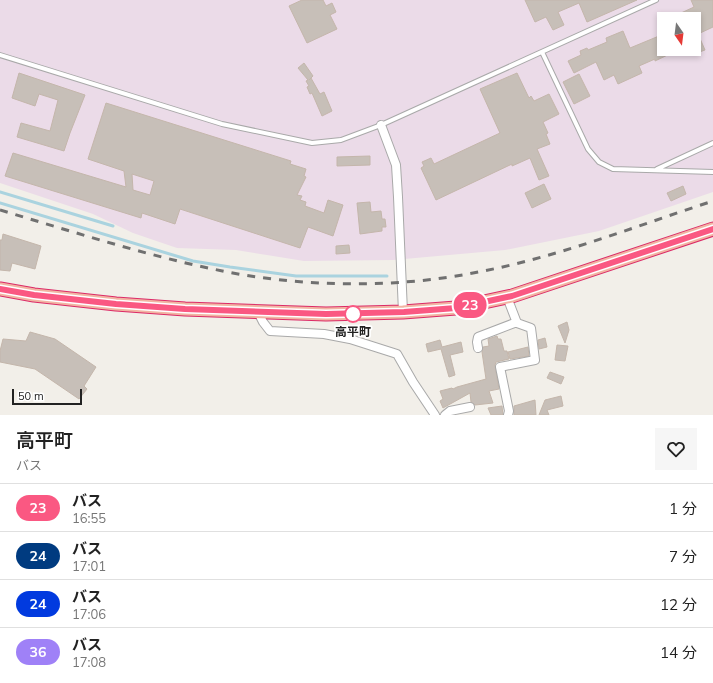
<!DOCTYPE html>
<html lang="ja">
<head>
<meta charset="utf-8">
<style>
	body { margin:0; font-family:Mulish,"Noto Sans JP",sans-serif; background:#f6f6f6; color:#222; height:100vh; display:flex; flex-direction:column; font-size:15px; white-space:nowrap }
	* { box-sizing:border-box; margin:0 }
	p { font-size:13px; color:#767676 }
	.icon { flex:none; width:22px; height:22px; fill:none; stroke:currentColor; stroke-width:2; stroke-linecap:round; stroke-linejoin:round }
	.map { position:relative; height:415px; overflow:hidden }
	.panel { display:flex; flex-direction:column; background:#fff; flex:1 }
	.panel>* { flex:none }
	.badge { padding:0 8px; border-radius:13px; font-size:14px; line-height:26px }
	.needle { width:26px; rotate:166deg }
	.tools { position:absolute; left:657px; top:12px; display:grid; gap:8px }
	.tools a { display:grid; place-items:center; width:44px; height:44px; border-radius:0px; background:#fff; box-shadow:0 2px 6px #0003; font-size:20px }
	.scale { position:absolute; left:12px; bottom:10px; width:70px; box-sizing:border-box; padding-left:4px; border:2px solid #222; border-top:0; font-size:11px; line-height:14px; white-space:nowrap; color:#222; -webkit-text-stroke:3px #fff; paint-order:stroke }
	.map>.badge { position:absolute; translate:-50% -50%; box-shadow:0 0 0 2px #fff }
	.round { display:grid; place-items:center; flex:none; width:42px; height:42px; border-radius:0px; background:#f6f6f6 }
	.head { display:flex; align-items:center; justify-content:space-between; height:68px; padding:0 16px }
	h1 { font-size:19px; font-weight:600; line-height:30px }
	ul { padding:0; list-style:none }
	li { display:flex; align-items:center; gap:12px; height:48px; padding:0 16px; border-top:1px solid #e0e0e0 }
	li div { flex:1 }
	li b { display:block; font-size:15px }
	li em { font-style:normal }
	li .badge { min-width:44px; font-weight:700; text-align:center }
	.map>svg:first-child { display:block }
</style>
</head>
<body>
<div class="map">
<svg width="713" height="415" viewBox="0 0 713 415">
	<rect width="100%" height="100%" fill="#f2efe9"/>
	<path fill="#ebdbe8" fill-rule="evenodd" d="M0,0H713V192L599,231L505,250L393,260L304,261L236,250L177,248L133,233L93,214L0,183ZM664,19H694V49H664Z"/>
	<g fill="none" stroke-linecap="round" stroke-linejoin="round">
		<path stroke="#aad3df" stroke-width="3" d="M0,192L113,226
			M0,203L193,261L230,267L296,276H387"/>
	</g>
	<path fill="#c7bfb8" stroke="#c4b6ab" fill-rule="evenodd" d="M302,0H323L326,6L332,3L336,12L330,15L337,29L307,43L289,6Z
		M525,0H637L587,22L579,3L558,12L564,25L553,30L546,17L535,22Z
		M691,0H713V27L698,34L705,50L694,54V22L701,19H668L694,7Z
		M623,31L630,48L659,36L660,38L664,36V49H680L655,61V59L639,66L642,73L618,84L614,75L604,80L596,62L574,73L568,61L581,55L580,51L587,48L588,50L607,42L606,38Z
		M304,63L313,76L309,80L311,78L320,94L324,92L332,111L322,116L312,93L310,94L307,87L309,86L306,81L308,80L298,68Z
		M19,73L85,95L70,133L64,151L17,137L21,123L50,131L58,100L39,94L35,106L12,98Z
		M517,73L529,98L531,96L534,101L549,94L559,114L543,122L548,133L546,134L550,144L537,149L549,176L539,180L530,158L512,166V164L436,200L421,168L424,166L422,162L431,158L434,164L500,133L480,89Z
		M579,74L590,96L574,104L563,82Z
		M106,103L291,161L290,164L306,169L304,176L306,177L297,195L302,196L300,200L306,202L305,206L324,213L328,200L343,205L333,236L308,227L300,248L180,209L175,224L142,213L141,218L5,176L13,153L126,187L124,171L88,159ZM132,174L154,181L150,195L133,190Z
		M370,156V165L337,166V157Z
		M544,184L551,199L532,208L525,193Z
		M683,186L686,194L671,201L667,193Z
		M370,202L371,212L381,211L382,219H385L386,227H382V231L360,234L357,203Z
		M3,234L41,246L35,269L12,263L10,271L0,270V240H2Z
		M349,245L350,253L336,254V246Z
		M567,322L569,330L565,343L558,326Z
		M30,332L55,339L96,367L84,386L87,389L79,399L35,369L0,362V351L3,339L26,341Z
		M497,336L498,339H501L504,351H507L509,359L496,362L495,365L499,389L489,391L493,403L475,405L471,402L470,393L443,408L440,401L443,399L440,391L452,388L453,389L457,387L486,379L482,352L483,347L489,346L488,339Z
		M545,338L547,347L539,349L538,340Z
		M440,340L442,347L461,342L463,352L450,355L455,375L449,377L441,349L428,352L426,344Z
		M557,345L568,346L565,361L555,360Z
		M528,347L529,356L510,359L508,352Z
		M550,372L564,377L561,384L547,378Z
		M561,396L563,406L547,410L549,415H539L545,400Z
		M535,400L536,415H514V406Z
		M502,406L503,415H491L488,408Z"/>
	<g fill="none" stroke-linecap="round" stroke-linejoin="round">
		<defs>
			<path id="service" d="M542,52L588,149L599,162L613,169L713,172
				M0,55L222,124L312,143L341,140L381,125L656,0
				M657,169L713,143"/>
			<path id="minor" d="M381,125L396,165L398,197L403,312
				M507,297L517,323L531,328L535,360L500,367L509,411L508,415
				M258,312L263,322L270,331L324,334L350,339L397,354L413,382L435,415
				M478,348L477,342L478,337L517,322
				M445,415L450,411L470,407"/>
			<path id="trunk" d="M0,289L34,295L116,304L185,309L326,314L403,312L456,308L512,296L713,229"/>
		</defs>
		<use href="#service" stroke="#a9a9a9" stroke-width="6"/>
		<use href="#minor" stroke="#a9a9a9" stroke-width="10"/>
		<use href="#trunk" stroke="#dc2a67" stroke-width="15"/>
		<use href="#service" stroke="#fff" stroke-width="4"/>
		<use href="#minor" stroke="#fff" stroke-width="8"/>
		<use href="#trunk" stroke="#f2b4a3" stroke-width="13"/>
		<path stroke="#707070" stroke-width="3" stroke-dasharray="8 8" stroke-linecap="butt" d="M0,210C71,231 141,254 213,269C295,287 391,289 473,273C556,258 633,227 713,201"/>
	</g>
	<g fill="none" stroke-linecap="round" stroke-linejoin="round">
		<defs>
			<path id="line" d="M0,289L34,295L116,304L185,309L326,314L404,312L456,308L512,296L713,229"/>
		</defs>
		<use href="#line" stroke="#fff" stroke-width="9"/>
		<use href="#line" stroke="#fa5882" stroke-width="6"/>
	</g>
	<circle fill="#fff" stroke="#fa5882" stroke-width="2" cx="353" cy="314" r="8"/>
	<g text-anchor="middle" stroke-width="3.5" stroke-linejoin="round" paint-order="stroke">
		<g font-size="12" font-weight="bold" fill="#222" stroke="#fff">
			<text x="353" y="336">高平町</text>
		</g>
	</g>
</svg>
<div class="tools">
<a><svg class="needle" viewBox="-14 -14 28 28"><path d="M0-13l5 13h-10z" fill="#e53935"/><path d="M0 13l5-13h-10z" fill="#767676"/></svg></a>
</div>
<div class="scale">50 m</div>
<b class="badge" style="left:470px;top:305px;background:#fa5882;color:#fff">23</b>
</div>
<section class="panel">
<div class="head"><div><h1>高平町</h1><p>バス</p></div><a class="round"><svg class="icon" aria-label="heart" viewBox="0 0 24 24"><path d="M12 20l-8-8c-3-5 5-10 8-4 3-6 11-1 8 4z"/></svg></a></div>
<ul>
<li><span class="badge" style="background:#fa5882;color:#fff">23</span><div><b>バス</b><p>16:55</p></div><em>1 分</em></li>
<li><span class="badge" style="background:#003b80;color:#fff">24</span><div><b>バス</b><p>17:01</p></div><em>7 分</em></li>
<li><span class="badge" style="background:#013adf;color:#fff">24</span><div><b>バス</b><p>17:06</p></div><em>12 分</em></li>
<li><span class="badge" style="background:#9f81f7;color:#fff">36</span><div><b>バス</b><p>17:08</p></div><em>14 分</em></li>
</ul>
</section>
</body>
</html>
